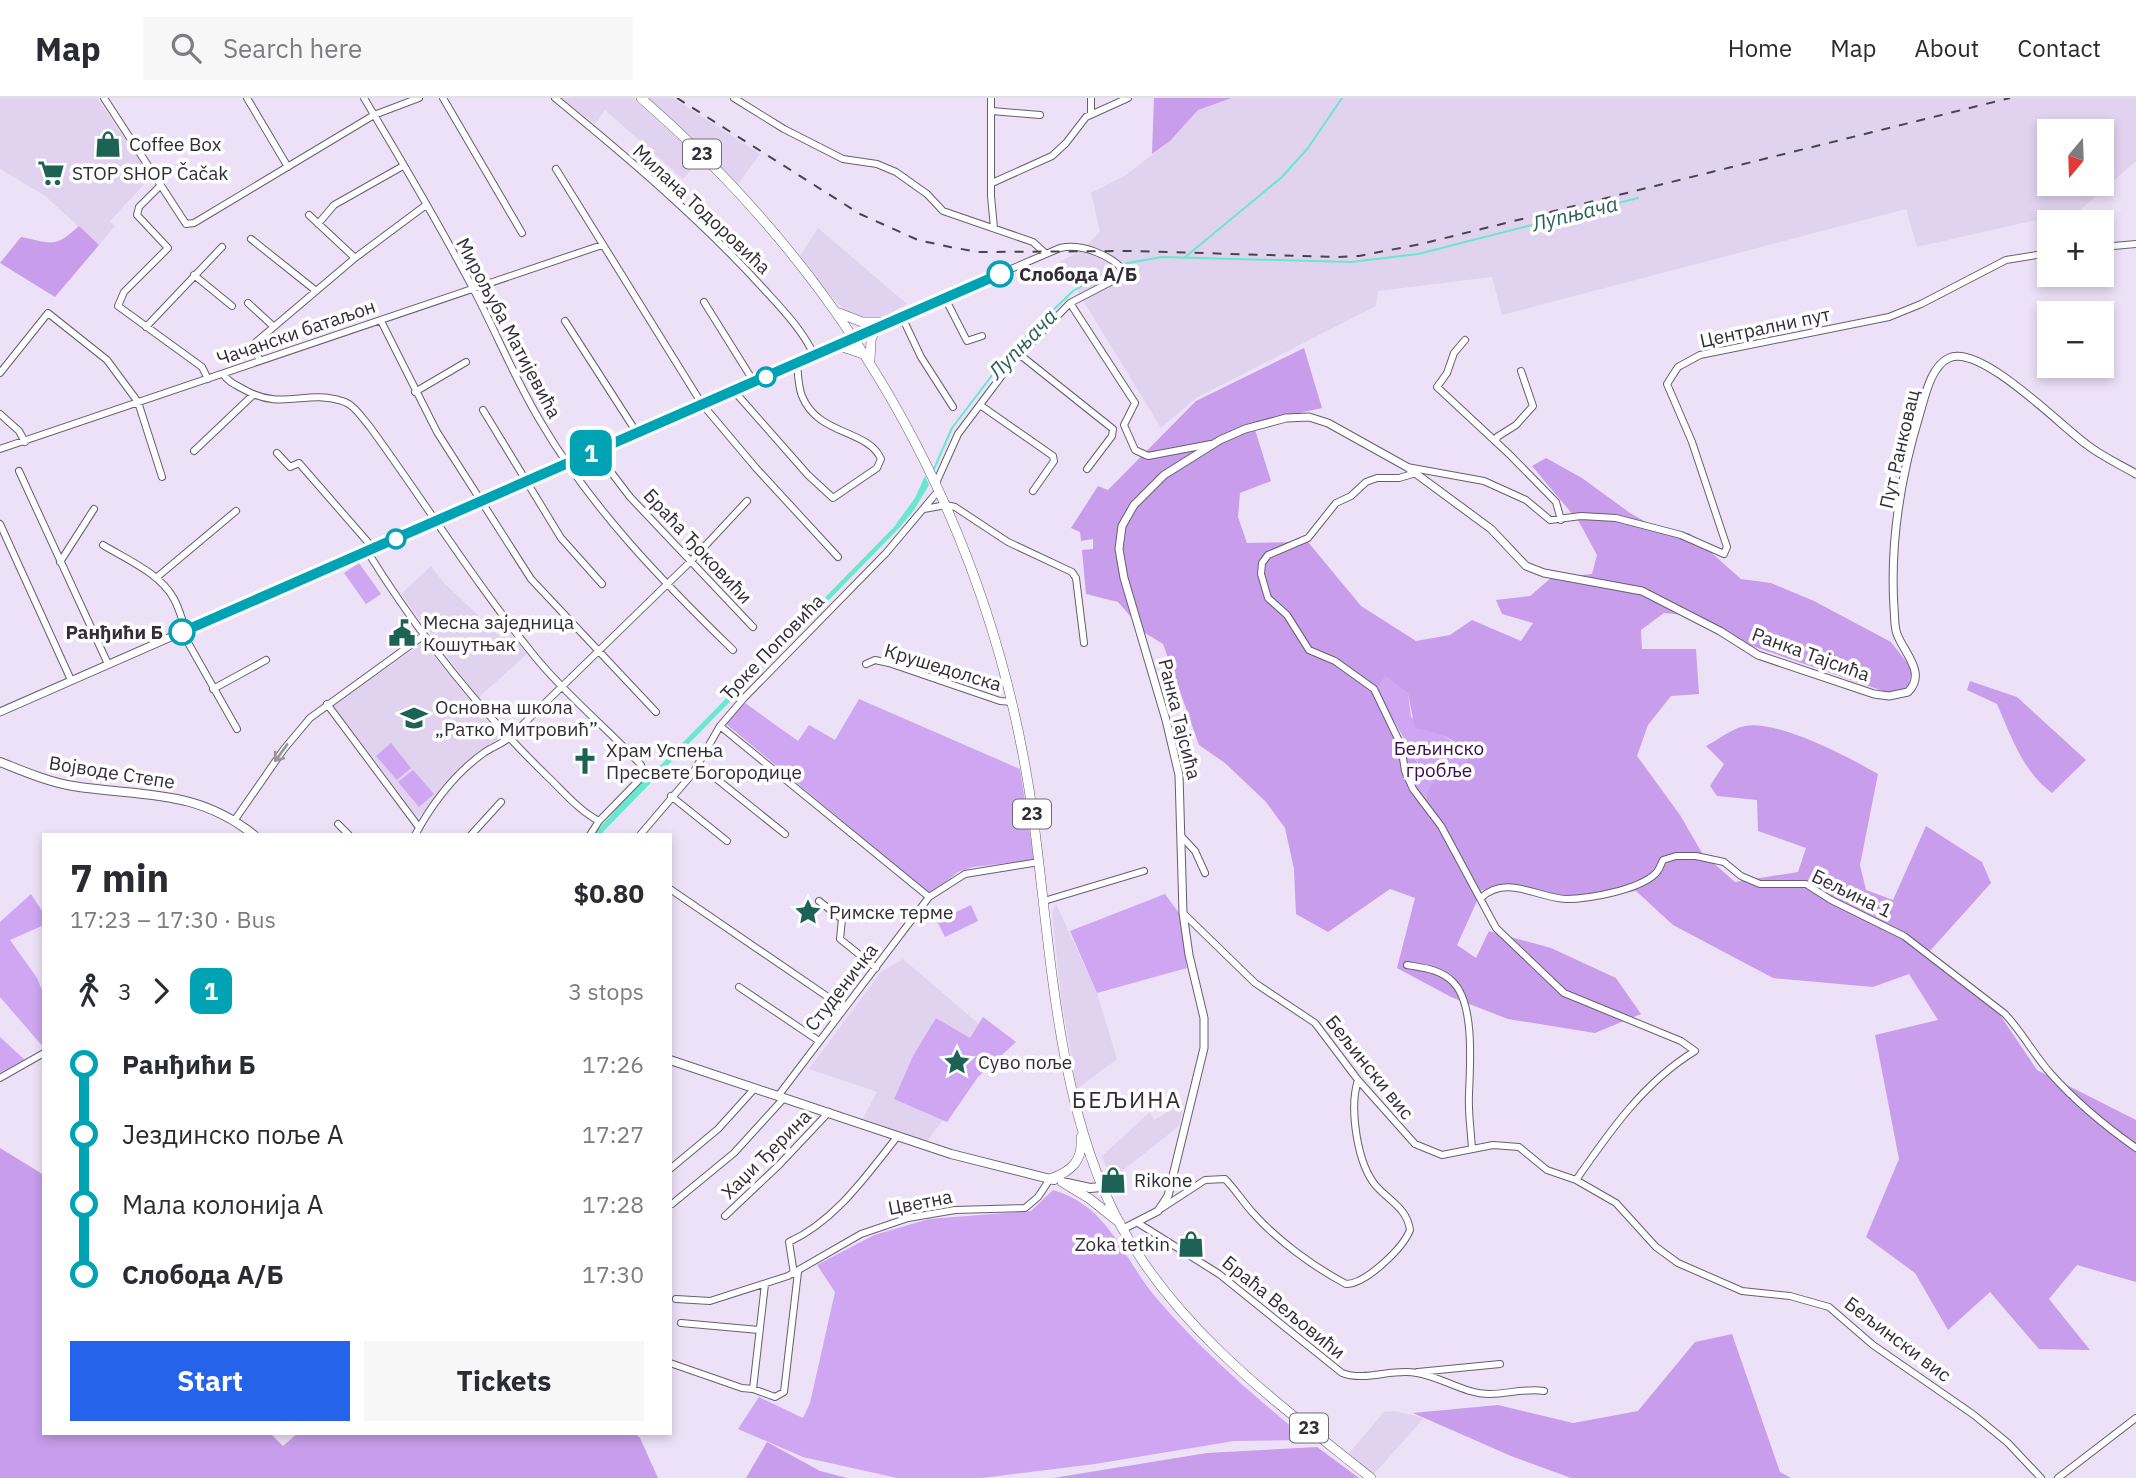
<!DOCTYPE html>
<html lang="en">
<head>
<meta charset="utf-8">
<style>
	body { margin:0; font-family:"IBM Plex Sans",sans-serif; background:#f7f7f7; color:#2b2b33; height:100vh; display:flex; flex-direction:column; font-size:26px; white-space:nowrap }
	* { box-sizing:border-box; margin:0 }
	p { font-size:23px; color:#7c7c81 }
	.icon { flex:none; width:38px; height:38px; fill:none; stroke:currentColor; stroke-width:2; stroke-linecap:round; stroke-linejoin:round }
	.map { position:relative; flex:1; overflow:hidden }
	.details { position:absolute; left:42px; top:735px; width:630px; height:602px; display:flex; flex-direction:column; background:#fff; border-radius:0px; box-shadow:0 4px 10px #0003 }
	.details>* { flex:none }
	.badge { padding:0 14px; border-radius:10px; font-size:24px; line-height:46px }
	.needle { width:46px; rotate:199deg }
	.fabs { position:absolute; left:2037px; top:21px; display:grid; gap:14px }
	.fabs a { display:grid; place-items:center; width:77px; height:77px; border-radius:0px; background:#fff; box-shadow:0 4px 10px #0003; font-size:35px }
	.map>.badge { position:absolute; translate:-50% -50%; box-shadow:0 0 0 4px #fff }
	.legs { display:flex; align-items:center; gap:10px; height:77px; padding:0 28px; font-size:23px }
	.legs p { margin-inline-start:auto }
	.overview { display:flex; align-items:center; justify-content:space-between; height:119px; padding:0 28px }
	h1 { font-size:38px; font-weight:700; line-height:52px }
	.primary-button { display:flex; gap:14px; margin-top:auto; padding:14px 28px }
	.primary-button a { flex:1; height:80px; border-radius:0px; background:#2563eb; color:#fff; font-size:28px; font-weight:700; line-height:80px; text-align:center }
	.primary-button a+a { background:#f7f7f7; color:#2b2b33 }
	ul { padding:0 28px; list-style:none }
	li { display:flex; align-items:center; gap:24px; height:70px; font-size:26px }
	li i { display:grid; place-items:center; width:10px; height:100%; margin:0 9px; background:currentColor }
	li i::after { content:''; width:18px; height:18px; margin:-9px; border:5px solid; border-radius:50%; background:#fff }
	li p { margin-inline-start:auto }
	li:first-child i { background:linear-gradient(#0000 50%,currentColor 0) }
	li:last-child i { background:linear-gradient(currentColor 50%,#0000 0) }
	header { display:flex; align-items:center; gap:42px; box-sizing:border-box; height:98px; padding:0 35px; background:#fff; border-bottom:2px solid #e1e1e2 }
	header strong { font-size:33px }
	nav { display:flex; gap:38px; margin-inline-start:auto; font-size:24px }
	.search { width:490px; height:63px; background:#f7f7f7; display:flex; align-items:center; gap:18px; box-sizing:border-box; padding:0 24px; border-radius:0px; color:#7c7c81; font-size:26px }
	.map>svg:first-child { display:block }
</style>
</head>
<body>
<header>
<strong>Map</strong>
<div class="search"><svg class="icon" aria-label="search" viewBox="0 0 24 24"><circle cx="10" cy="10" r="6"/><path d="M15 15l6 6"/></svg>Search here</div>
<nav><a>Home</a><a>Map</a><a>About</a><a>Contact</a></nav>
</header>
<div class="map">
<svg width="2136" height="1380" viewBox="0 0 2136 1380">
	<rect width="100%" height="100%" fill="#ede1f8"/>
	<path fill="#e1d3ef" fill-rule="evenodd" d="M0,0H97L151,79L110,123L115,128L99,147L44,97L0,71Z
		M561,0H633L700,61L683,81L605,12L595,26Z
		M645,0H673L760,56L738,86Z
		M1232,0H2136V63L2080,112L1917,149L1906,111L1502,217L1492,179L1378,193L1376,208L1196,300L1161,330L1078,194V182L1059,164L1084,151L1100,133L1091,95L1126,77L1170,43L1198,12ZM2049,33H2102V86H2049Z
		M818,130L907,206L884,219L860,221L848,216L821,187L800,158Z
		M431,468L444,485L500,538L508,532L527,556L478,600L401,496Z
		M423,545L495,633L498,641L482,651L418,720L333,607Z
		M1056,806L1097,895L1117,961L1077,991L1061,899L1052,815Z
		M903,861L979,926L970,940L913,958L894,1001L943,1022L927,1043L862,1022L877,994L809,971L881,874Z
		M1184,1004L1179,1028L1111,1082L1102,1058L1150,1014L1154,1022Z
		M1395,1313L1424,1320L1373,1377L1349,1355L1384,1314Z"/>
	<path fill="#cea6f1" d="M359,465L381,496L366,506L344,475Z
		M1384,577L1408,596L1411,619L1464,650L1468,657L1462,677L1443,680L1427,701L1417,691L1424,675C1406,647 1394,619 1375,593Z
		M859,601L1020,671L1034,762L973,769L958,774L930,796L725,625L745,605L798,643L809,627L835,642Z
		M391,645L411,670L397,682L376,658Z
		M413,672L434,696L419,709L398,684Z
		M31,796L44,816V827L10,842L37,880L44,897V950L0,899V824Z
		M1165,796L1179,815L1187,870L1097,895L1070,833Z
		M971,807L978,823L945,839L937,823Z
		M983,919L1016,944L978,979L947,1024L894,1001L913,958L936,920L970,940Z
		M0,939L25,962L0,978Z
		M1053,1092C1111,1109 1123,1162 1158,1202C1203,1254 1254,1298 1307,1342L1234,1343L1095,1366L982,1380H897L803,1359L738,1331L759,1299L803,1320L810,1305L835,1194L817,1167L874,1137L929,1121L1031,1113Z"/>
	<path fill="#c89dec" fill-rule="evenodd" d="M1154,0H1232L1198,12L1170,43L1152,56Z
		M79,128L99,147L55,199L0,165L21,139C52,145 54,151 79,128Z
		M1304,250L1322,310L1253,325L1271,383L1240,395L1238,419L1247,445L1308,444L1361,508L1416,543L1450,537L1472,522L1521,543L1533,525L1502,516L1496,502L1530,498L1551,480L1592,476L1597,457L1579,424L1532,368L1546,360L1582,380L1630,415L1667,436L1689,435L1741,481L1771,485L1814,503L1891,544L1912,571L1908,590L1889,595L1752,548L1695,518L1664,515L1641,532L1642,551H1696L1699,596L1671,598L1648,627L1637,658L1680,717L1702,755L1735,784L1798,774L1806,750L1758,733L1757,702L1717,698L1710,688L1724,666L1706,648C1718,642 1732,630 1745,628C1779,622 1848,659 1878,676L1860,767L1866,792L1893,802L1926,728L1982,764L1991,785L1929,854L1994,908L2037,972L2136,1022V1184L2077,1167L2049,1201L2090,1252L2039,1251L1990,1194L1948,1232L1915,1175L1866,1139L1899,1061L1875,937L1938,922L1909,876L1873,889L1773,880L1673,827L1636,793L1572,803L1517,788L1482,792L1457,847L1476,860L1489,833L1551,850L1616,880L1641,916L1595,935L1508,921L1451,899L1397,870L1415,800L1390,791L1328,834L1296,816L1294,771L1285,730L1266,704L1225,665L1199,647L1163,546L1145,535L1118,504L1086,496L1082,452L1093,451V441L1081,443L1080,434L1071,430L1098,388L1108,392L1196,303ZM1385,578L1408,596L1415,630C1432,632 1459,641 1468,657L1462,677C1444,682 1428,679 1427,701L1417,691L1424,675L1402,641L1384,601L1375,593Z
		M1970,583L2017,599L2086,662L2052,695C2023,674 2011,638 1997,606L1967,592Z
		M0,1050L44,1077V1335H270L283,1348L298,1335H635L640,1340L658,1380H0Z
		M1732,1236L1780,1374L1791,1380H1571L1511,1358L1413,1315L1498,1307L1573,1325L1638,1313L1695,1244Z
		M767,1344L820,1373L847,1380H746Z
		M1317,1349L1359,1380H1053L1207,1355Z"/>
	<path fill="#68e8cf" d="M925,378L929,387L914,412L899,430L600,737H593L647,677L654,674L894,429L915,400Z"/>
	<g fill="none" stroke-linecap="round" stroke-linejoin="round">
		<path stroke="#68e8cf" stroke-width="2" d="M1184,160L1282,79L1308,50L1342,0
			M1122,166L1162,159L1351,164L1418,156L1638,100
			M933,373L952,330L1009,255L1073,193L1117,168"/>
		<defs>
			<path id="minor" d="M104,0L186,126L194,125L374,17L419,0
				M247,0L288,69
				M364,0C403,65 442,131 477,198C499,241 517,285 542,326C592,411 663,484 733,552
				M443,0L522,135
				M555,0C627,59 699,120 762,189C781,210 802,231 814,257
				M734,0L784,31L843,61L877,66L896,74L927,96L943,113L1033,144L1045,155
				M991,0V98L994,130
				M992,13L1040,17
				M1091,15V0
				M556,71L702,306L756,370L838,459
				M992,85L1052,58L1066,45L1086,19L1128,0
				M161,87L139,109L137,117L168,150L124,194L118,208L202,269L208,281
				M318,126L334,107L403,68
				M251,141L315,192
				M2102,149L2136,146
				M355,160L426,107
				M194,177L232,208
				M945,200L967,243L982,238
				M704,204L754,284
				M248,205L273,228
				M1070,205L1135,305L1124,327L1135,352L1148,358L1211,346
				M902,219L921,259L953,309
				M381,223L437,334L531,481L656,614
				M565,223L637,335
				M885,225L1060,150C1081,145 1111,157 1124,173L1122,178L1070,205L1009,268L958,336L936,385
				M146,229L222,149
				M854,239L875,230
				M1465,242L1454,255L1447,275L1437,289L1509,356L1556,404L1561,422
				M1019,256L1113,331L1112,338L1087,371
				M260,262L254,252L256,244L355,160L309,117
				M0,275L48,215L107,262L138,304L162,379
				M223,276C228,284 236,287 245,292C282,313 306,291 342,303C354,306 362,320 370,329C426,406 476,486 536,560C568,599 607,630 641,667L643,673L640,681L599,723L590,737
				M734,293L808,377L833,400L877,370L881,361C868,331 818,338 802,298C798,288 798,275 797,265
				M415,294L466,264
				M980,307L1053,358L1054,363L1033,393
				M483,312L561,440L602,486
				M0,316L19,333L25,344
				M1496,344L1497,339L1516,327L1533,308L1521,273
				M0,351L602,147
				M194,353L253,297
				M595,353L630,399L753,529
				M277,355L290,369L299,365L373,450
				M1407,369L1484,383L1526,402L1550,422L1581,418L1616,420L1681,437L1724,456L1727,449L1692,344L1667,286L1678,269L1700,257L1889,219L1921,206L2006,162L2049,155
				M19,373L108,566
				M1416,375L1399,380H1377L1366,384L1351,398L1336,405L1308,440L1268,457L1262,465L1261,476L1268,500L1287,517L1309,552L1335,563L1374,591L1401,647L1405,673L1413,691L1441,728L1496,830L1564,895L1681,943L1695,953C1644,984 1610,1033 1576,1082
				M924,411L946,407L955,409L1008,444L1072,474L1076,480L1084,545
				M0,426L71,582
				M103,447C126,461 160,475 174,501C179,510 182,522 186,532
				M367,453C418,535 477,610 547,678C563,693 579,713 599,723
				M60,464L94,411
				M156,480L236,413
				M182,534L237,631
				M866,566L875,562L889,565L1000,603L1012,604
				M213,591L266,562
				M327,606L418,728
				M720,628L929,799
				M698,666L785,736
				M671,698L727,743
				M234,723L284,651L310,620L423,538
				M338,726L349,737
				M415,737C432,706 455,675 485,654C493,649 501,646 509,640L691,463L747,403
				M471,737L501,704
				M640,737L693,675L720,628L744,600L886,455L939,392
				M1182,739L1195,753L1205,775
				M670,791L844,910
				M929,799L965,776L1039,764
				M1481,800C1506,776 1538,800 1566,801C1589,801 1638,792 1655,776C1659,773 1661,766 1663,762L1676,758H1696L1724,764L1741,778L1760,786H1806L1831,802L1904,838L2005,916C2022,934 2034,957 2051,976C2076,1004 2105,1028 2136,1050
				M819,803L842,821L840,841L876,870
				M1044,803L1144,773
				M1183,815L1255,885L1315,925L1358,982L1415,1046L1442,1057L1493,1047L1519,1049L1547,1072L1576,1082L1616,1105L1656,1149L1678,1165L1742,1193L1790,1198L1829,1209L1873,1247L1974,1317L2008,1345L2041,1380
				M1407,867C1424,870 1440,871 1453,884C1475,906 1470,967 1469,996C1468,1014 1471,1033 1472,1051
				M739,889L819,943
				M0,980L44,955
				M778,998L929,799
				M670,1071L718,1031L755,990
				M672,1106L734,1055L784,1000
				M1162,1110L1205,1082L1225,1081C1235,1091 1243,1104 1253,1115C1278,1143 1314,1169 1346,1186C1366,1186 1403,1150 1410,1132C1407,1111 1391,1104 1377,1089C1357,1067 1349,1010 1358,982
				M725,1118L779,1067L829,1014
				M1138,1125L1219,1176L1342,1275C1366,1284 1392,1270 1417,1275C1442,1279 1464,1296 1490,1296C1508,1296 1525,1290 1544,1293
				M794,1176L789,1144C835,1123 866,1078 897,1039
				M676,1201L710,1203L788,1178L861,1136L908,1120L955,1112L1025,1110L1038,1099L1050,1081
				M681,1225L759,1232
				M670,1265L742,1290L753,1291L765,1186
				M1418,1274L1500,1266
				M753,1291L775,1299L784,1294L798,1174
				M2058,1380L2136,1320"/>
			<path id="tertiary" d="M0,614L854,239
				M1123,1131L1158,1113L1168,1098L1204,950V920L1189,857L1183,815L1179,677L1166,622L1124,480L1119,451L1122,428L1134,407L1164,377L1220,342L1245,331L1286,320L1309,319L1328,325L1407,369L1491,431L1526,468L1544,475L1642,493L1720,533L1758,557L1874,596L1889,598L1908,594C1927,575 1904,555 1897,536C1894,528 1895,519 1894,510C1890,446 1901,377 1920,315C1925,298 1931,268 1949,260C1980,245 2061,328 2086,346C2101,358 2119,366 2136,376"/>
			<path id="secondary" d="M0,664C23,673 48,684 73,688C141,699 195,690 254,737
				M670,962L951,1056L1054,1082
				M1067,1085L1090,1090L1101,1089"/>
			<path id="primary" d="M641,0C857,188 994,433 1033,718C1051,850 1056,1009 1121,1128C1180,1235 1278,1305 1371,1380
				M839,215L862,224H888
				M837,247L866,257
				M870,262L871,242L876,229
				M1050,1081C1072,1073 1083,1063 1081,1039
				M1062,1084L1090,1101L1120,1125"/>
		</defs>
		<use href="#minor" stroke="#685e71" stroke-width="8"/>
		<use href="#tertiary" stroke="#685e71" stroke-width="9"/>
		<use href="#secondary" stroke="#685e71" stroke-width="10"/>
		<use href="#primary" stroke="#685e71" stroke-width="10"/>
		<use href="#minor" stroke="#fff" stroke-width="6"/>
		<use href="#tertiary" stroke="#fff" stroke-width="7"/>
		<use href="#secondary" stroke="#fff" stroke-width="8"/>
		<use href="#primary" stroke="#fff" stroke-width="9"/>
		<path stroke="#49434e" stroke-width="2" stroke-dasharray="9 9" stroke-linecap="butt" d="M677,0L860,116L918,142L950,149L979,154L1132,153L1336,159L1359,158L1421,146L2010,0"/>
	</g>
	<defs><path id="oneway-shaft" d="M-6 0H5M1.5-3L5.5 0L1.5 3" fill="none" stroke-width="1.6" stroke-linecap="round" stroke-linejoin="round" transform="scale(1.75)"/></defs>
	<use stroke="#98969a" href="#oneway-shaft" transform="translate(281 655) rotate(126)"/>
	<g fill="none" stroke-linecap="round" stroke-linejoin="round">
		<defs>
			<path id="line-1" d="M182,534L1000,176"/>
		</defs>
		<use href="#line-1" stroke="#fff" stroke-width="16"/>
		<use href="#line-1" stroke="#00a3b4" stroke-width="10"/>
	</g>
	<defs>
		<symbol id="shop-bare" viewBox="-9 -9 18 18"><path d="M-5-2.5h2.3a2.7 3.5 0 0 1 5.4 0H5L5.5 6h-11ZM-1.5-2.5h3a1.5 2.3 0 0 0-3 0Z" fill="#1c6356" stroke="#fff" stroke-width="2.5" paint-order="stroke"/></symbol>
		<symbol id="supermarket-bare" viewBox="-9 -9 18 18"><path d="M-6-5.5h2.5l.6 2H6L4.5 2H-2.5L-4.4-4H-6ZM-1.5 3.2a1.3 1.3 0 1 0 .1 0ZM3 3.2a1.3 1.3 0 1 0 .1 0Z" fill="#1c6356" stroke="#fff" stroke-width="2.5" paint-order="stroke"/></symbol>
		<symbol id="civic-bare" viewBox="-9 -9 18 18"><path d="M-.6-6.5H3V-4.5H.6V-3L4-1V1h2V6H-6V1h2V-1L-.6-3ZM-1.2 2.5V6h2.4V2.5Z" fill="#1c6356" stroke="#fff" stroke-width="2.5" paint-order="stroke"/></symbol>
		<symbol id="school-bare" viewBox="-9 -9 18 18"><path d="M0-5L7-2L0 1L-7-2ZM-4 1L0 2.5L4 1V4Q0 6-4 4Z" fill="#1c6356" stroke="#fff" stroke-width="2.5" paint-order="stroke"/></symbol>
		<symbol id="church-bare" viewBox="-9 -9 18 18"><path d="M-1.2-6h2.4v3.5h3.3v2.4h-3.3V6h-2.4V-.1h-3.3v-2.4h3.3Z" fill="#1c6356" stroke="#fff" stroke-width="2.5" paint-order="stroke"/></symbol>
		<symbol id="sight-bare" viewBox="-9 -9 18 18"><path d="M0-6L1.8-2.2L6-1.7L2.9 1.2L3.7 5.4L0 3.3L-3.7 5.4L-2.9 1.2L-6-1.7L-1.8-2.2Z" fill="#1c6356" stroke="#fff" stroke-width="2.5" paint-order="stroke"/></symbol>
	</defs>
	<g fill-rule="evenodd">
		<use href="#shop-bare" x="89" y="27" width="38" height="38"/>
		<use href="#supermarket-bare" x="32" y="56" width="38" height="38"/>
		<use href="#civic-bare" x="383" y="516" width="38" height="38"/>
		<use href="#school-bare" x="395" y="601" width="38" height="38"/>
		<use href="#church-bare" x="566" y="644" width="38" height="38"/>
		<use href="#sight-bare" x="789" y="795" width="38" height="38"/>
		<use href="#sight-bare" x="938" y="945" width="38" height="38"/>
		<use href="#shop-bare" x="1094" y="1063" width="38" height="38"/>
		<use href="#shop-bare" x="1172" y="1127" width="38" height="38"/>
	</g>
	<g fill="#fff" stroke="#00a3b4" stroke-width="3.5">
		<circle cx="1000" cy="176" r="12"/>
		<circle cx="766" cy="279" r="9"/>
		<circle cx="396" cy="441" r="9"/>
		<circle cx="182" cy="534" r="12"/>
	</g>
	<g text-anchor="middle" stroke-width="7" stroke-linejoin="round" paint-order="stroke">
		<g fill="#fff" stroke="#706c72" stroke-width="2">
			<rect x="683" y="41.5" width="38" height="29" rx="5"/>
			<rect x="1013" y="701.5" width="38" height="29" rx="5"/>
			<rect x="1290" y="1315.5" width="38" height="29" rx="5"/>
		</g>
		<g font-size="18" font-weight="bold" fill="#322d36">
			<text x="702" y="62">23</text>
			<text x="1032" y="722">23</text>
			<text x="1309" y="1336">23</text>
		</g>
		<g font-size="19" fill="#322d36" stroke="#fff" text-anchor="start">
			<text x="129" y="53">Coffee Box</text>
			<text x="72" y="82">STOP SHOP Čačak</text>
			<text x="423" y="531">Месна заједница<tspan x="423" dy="22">Кошутњак</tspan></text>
			<text x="435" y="616">Основна школа<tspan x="435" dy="22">„Ратко Митровић”</tspan></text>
			<text x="606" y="659">Храм Успења<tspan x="606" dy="22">Пресвете Богородице</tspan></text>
			<text x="829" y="821">Римске терме</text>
			<text x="978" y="971">Суво поље</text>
			<text x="1134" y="1089">Rikone</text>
			<text x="1170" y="1153" text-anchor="end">Zoka tetkin</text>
		</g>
		<g font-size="19" fill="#322d36" stroke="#fff">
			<text transform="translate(702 111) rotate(43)" y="7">Милана Тодоровића</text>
			<text transform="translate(1765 229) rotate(-12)" y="7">Централни пут</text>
			<text transform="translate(509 230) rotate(62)" y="7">Мирољуба Матијевића</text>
			<text transform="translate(296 234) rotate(-19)" y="7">Чачански батаљон</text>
			<text transform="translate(1899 351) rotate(-77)" y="7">Пут Ранковац</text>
			<text transform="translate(698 448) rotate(47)" y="7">Браћа Ђоковићи</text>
			<text transform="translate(772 549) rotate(-46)" y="7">Ђоке Поповића</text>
			<text transform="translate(1811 556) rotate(20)" y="7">Ранка Тајсића</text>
			<text transform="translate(943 569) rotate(17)" y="7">Крушедолска</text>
			<text transform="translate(1180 621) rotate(76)" y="7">Ранка Тајсића</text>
			<text transform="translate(112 674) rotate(9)" y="7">Војводе Степе</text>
			<text transform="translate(1852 795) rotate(26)" y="7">Бељина 1</text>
			<text transform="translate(841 889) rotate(-52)" y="7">Студеничка</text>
			<text transform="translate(1370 969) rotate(51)" y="7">Бељински вис</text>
			<text transform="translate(766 1056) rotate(-45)" y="7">Хаџи Ђерина</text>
			<text transform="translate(920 1104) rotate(-11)" y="7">Цветна</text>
			<text transform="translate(1284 1209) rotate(39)" y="7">Браћа Вељовићи</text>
			<text transform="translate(1898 1241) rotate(37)" y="7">Бељински вис</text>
		</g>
		<g font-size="19" font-weight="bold" fill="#322d36" stroke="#fff" text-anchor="start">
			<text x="1019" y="183">Слобода А/Б</text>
			<text x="163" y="541" text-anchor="end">Ранђићи Б</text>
		</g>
		<g font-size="19" fill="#3a0f55" stroke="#fff">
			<text x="1439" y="657">Бељинско<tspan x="1439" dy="22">гробље</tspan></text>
		</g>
		<g font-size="21" font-style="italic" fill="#2b6056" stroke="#fff">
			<text transform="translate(1575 116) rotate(-14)" y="7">Лупњача</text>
			<text transform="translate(1023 246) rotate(-46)" y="7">Лупњача</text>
		</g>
		<g font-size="23" letter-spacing="2" fill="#322d36" stroke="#fff">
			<text x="1127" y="1010">БЕЉИНА</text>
		</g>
	</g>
</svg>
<div class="fabs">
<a><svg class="needle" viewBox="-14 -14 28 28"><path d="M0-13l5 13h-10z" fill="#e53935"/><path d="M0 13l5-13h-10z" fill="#7c7c81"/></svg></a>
<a>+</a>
<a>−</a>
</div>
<b class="badge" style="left:591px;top:355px;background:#00a3b4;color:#fff">1</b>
<section class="details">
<div class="overview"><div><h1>7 min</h1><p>17:23 – 17:30 · Bus</p></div><b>$0.80</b></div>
<div class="legs"><svg class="icon" aria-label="walk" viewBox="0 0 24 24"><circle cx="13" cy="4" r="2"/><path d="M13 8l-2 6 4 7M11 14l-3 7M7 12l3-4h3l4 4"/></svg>3<svg class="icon" aria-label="forward" viewBox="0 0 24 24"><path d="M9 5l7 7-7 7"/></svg><b class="badge" style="background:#00a3b4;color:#fff">1</b><p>3 stops</p></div>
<ul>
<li><i style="color:#00a3b4"></i><b>Ранђићи Б</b><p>17:26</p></li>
<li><i style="color:#00a3b4"></i><span>Јездинско поље А</span><p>17:27</p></li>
<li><i style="color:#00a3b4"></i><span>Мала колонија А</span><p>17:28</p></li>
<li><i style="color:#00a3b4"></i><b>Слобода А/Б</b><p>17:30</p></li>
</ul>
<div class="primary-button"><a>Start</a><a>Tickets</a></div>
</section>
</div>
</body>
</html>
